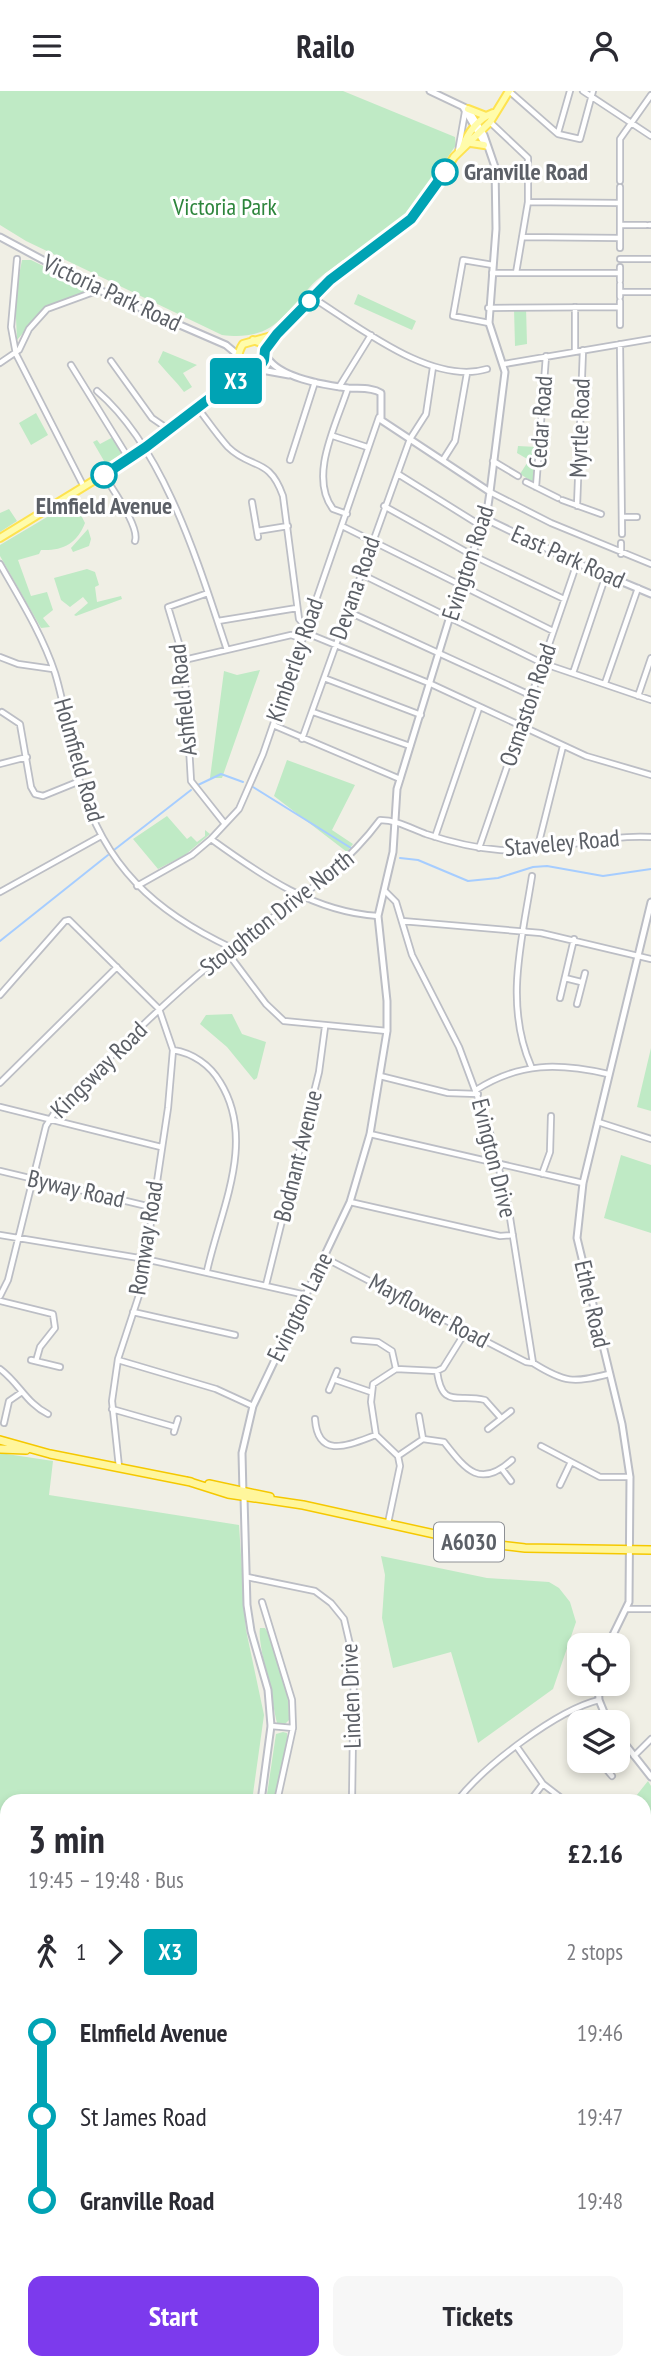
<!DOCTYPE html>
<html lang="en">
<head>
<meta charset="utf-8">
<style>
	body { margin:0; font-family:"PT Sans Narrow",sans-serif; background:#f7f7f7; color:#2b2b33; height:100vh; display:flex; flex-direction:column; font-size:26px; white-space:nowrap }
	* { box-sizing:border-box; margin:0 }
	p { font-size:23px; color:#7c7c81 }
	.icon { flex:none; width:38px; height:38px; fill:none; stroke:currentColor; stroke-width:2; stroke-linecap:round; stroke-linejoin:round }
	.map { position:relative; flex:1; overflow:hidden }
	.sheet { position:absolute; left:0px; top:1703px; width:651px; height:576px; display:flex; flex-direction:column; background:#fff; border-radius:21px 21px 0 0; box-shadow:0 4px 10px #0003 }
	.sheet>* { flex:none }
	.badge { padding:0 14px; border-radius:5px; font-size:24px; line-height:46px }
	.buttons { position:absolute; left:567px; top:1542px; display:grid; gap:14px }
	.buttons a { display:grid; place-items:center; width:63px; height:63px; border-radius:14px; background:#fff; box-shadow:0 4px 10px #0003; font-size:35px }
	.map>.badge { position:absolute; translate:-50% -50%; box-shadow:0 0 0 4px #fff }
	.legs { display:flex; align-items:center; gap:10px; height:77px; padding:0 28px; font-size:23px }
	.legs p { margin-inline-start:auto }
	.headline { display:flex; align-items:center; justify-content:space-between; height:119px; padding:0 28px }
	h1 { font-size:38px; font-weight:800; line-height:52px }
	.primary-button { display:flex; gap:14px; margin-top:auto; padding:14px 28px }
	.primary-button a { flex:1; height:80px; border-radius:14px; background:#7c3aed; color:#fff; font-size:28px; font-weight:800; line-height:80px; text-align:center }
	.primary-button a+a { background:#f7f7f7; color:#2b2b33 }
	ul { padding:0 28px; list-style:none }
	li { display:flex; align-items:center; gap:24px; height:84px; font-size:26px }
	li i { display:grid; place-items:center; width:10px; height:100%; margin:0 9px; background:currentColor }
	li i::after { content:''; width:18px; height:18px; margin:-9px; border:5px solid; border-radius:50%; background:#fff }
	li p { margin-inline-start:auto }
	li:first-child i { background:linear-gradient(#0000 50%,currentColor 0) }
	li:last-child i { background:linear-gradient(currentColor 50%,#0000 0) }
	header { display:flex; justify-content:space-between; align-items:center; height:91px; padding:0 28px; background:#fff; font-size:32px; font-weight:800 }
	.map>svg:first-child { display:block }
</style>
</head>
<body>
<header><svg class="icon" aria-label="menu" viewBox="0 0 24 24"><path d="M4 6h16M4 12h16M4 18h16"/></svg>Railo<svg class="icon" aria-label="person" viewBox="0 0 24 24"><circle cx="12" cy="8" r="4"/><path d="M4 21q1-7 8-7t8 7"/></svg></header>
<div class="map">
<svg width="651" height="2277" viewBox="0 0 651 2277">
	<rect width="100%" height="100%" fill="#f0efe5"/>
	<path fill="#bfeac5" d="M0,0H343L455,46L456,54L428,95L430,96L395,137L348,171L343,169C332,178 318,186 309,197C281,228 270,250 222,244L26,150L0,134Z
		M22,169H31L86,196L85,202L46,215L17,249L15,205Z
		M358,203L416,230L412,239L354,213Z
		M526,216L527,253L515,255L514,217Z
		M163,260L197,274L183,282L192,296L184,301C176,290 166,281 158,271Z
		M36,322L48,344L31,354L19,332Z
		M113,346L124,364L107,375L93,351L97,349L100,353Z
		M518,355L537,356L533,391L520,383L529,369L517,362Z
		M74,410L85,432C77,453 62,460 41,459L39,463L18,469L31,505L47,501L53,519L43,527L50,536L41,537L0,465V454Z
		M9,418L17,430L0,441V422Z
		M88,438L91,448L89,455L73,461L71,457Z
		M87,478L95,481L99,494L95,496L97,511L121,505L122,508L76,525L74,524L88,512L83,506L70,516L61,509L54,487Z
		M260,579L222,687H210L224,580L237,584Z
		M287,669L355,694L332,739L353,753L347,761L274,705Z
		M167,725L187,748L191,745L197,751L205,745V739L210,743L185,764L158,778L133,748Z
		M232,923L242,943L266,951L257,987L254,989L227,956L200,933L206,924Z
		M651,957V1020L637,1016Z
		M621,1064L651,1074V1142L604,1127Z
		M0,1362L53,1370L49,1404L239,1434L246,1539L264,1624L252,1710H7V2255L0,2250Z
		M381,1465L487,1487L549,1491L559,1497L570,1511L576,1531L553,1598L478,1652L451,1561L393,1577L382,1527L385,1484Z
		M260,1537H265C281,1562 289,1600 289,1629L284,1634L277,1632L276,1628C273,1608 257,1550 260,1537Z
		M283,1641L287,1642V1649L274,1710H266L276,1643Z
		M648,1690L651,1695V1997L644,1999V1710H632Z
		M34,2272H83L100,2277H51Z"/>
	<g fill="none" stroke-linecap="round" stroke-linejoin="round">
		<path stroke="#a6cdff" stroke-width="2" d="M198,694L221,683L243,691
			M253,696L351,757
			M114,759L191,699
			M400,767L418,769L468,790L498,787L533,776L547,775L603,785L651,778
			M0,850L108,764
			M0,2163V2169
			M0,2185L7,2194
			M23,2272L26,2277"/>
		<defs>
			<path id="minor" d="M509,0L558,43L580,48L593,0
				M583,0L651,45
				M490,31L528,67V111L516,182
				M558,42L570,0
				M458,61L465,21
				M620,90V48L651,4
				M528,111L620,112
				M620,134H646
				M649,134H651
				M522,146L620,147
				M620,157V96
				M17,168L11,236L16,263L84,396
				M620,168H651
				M620,176V190
				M492,182H620
				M620,201H651
				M620,206V193
				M313,207C358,235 432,295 487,278
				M488,217L620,216
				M489,232L453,225L463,169L493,174
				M620,234V210
				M620,253L622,443
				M575,260V216
				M111,270L152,327L168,338
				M0,272L19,259L29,238L47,218L99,199
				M504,273L651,248
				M71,274L129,368
				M339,296L371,244
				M97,300C165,358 199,475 227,559
				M197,316C207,329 217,344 228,356C251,379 269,365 283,405L299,528L305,535
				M333,345L367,356
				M290,369L315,291
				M443,369L455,350L467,282
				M493,370L518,385
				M398,383L483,436
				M104,384C112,398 140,436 135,450
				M526,391L558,407
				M536,396L546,265
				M490,401L551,432L651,473
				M562,409L601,423
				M252,411L258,446
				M384,415L472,464L564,508
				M577,415L583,259
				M347,423L333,418C308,385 337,332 348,297
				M622,426H637
				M342,435L553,540
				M257,440L288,435
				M621,463V452
				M0,473C20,508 42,543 55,582C66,618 70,655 80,691C104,775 155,821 232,857
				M361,483L542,572L651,609
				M208,502L168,516L184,569L191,690L225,733
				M349,521L530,604
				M218,530L297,517
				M304,541L431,593L586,665L651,684
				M0,566L18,573L53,578
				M184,569L291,544L303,548
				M573,582L606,484
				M324,587L421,624
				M605,592L638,497
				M638,605L651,567
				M2,621L20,633L31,696L35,703L43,705L80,690
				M313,621L410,655
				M273,634L400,688
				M302,648L410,348L426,323L433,276
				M0,673L27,666
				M435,746L479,617
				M211,748C262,785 314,821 378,825
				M479,757L577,472
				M537,759L563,655
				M137,795L192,764L211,748L239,718L263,663L379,326
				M0,801L101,745
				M386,801L396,811L412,864L459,956L488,1034L508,1114L533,1272C565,1292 573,1292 609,1283
				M402,830L541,842L651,868
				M227,861L266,913L284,930L387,940
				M565,887L581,891
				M0,904L65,830L69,829L159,918L173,959L168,1017L141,1198L118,1268L112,1310L119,1376
				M560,907L574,848
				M577,913L585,882
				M173,959C193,962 210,974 220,991C257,1050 220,1120 207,1180
				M531,975C504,913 522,849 532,785
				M380,985L448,1002L478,1003
				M0,992L117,876
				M476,999C520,971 559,972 608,983
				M0,1016L161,1056
				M598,1031L651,1048
				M370,1043L583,1092
				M0,1080L151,1116
				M542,1083L550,1061L551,1025
				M350,1111L500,1145L513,1144
				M0,1144L145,1168L306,1204
				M325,1167L526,1271L533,1272
				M266,1194L319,981L325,936
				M0,1205L8,1189L46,1035L55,1021C106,971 155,919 210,874C269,825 334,791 380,729C397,729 410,737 426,743C450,751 475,757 500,759C551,762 600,743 651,746
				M0,1210L53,1223L55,1237L40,1256L36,1270
				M133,1221L235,1244
				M354,1249L378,1251L392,1260L396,1278
				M31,1269L60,1276
				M118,1269L216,1298L253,1315
				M0,1278C19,1292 27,1313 48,1323
				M437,1280C442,1319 458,1302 485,1309L501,1327
				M336,1289L371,1301
				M329,1299L337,1280
				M112,1318L175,1336
				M315,1328C318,1370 351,1353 376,1344
				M4,1332L9,1310L22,1301
				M488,1338L511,1320
				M174,1341L178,1328
				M423,1348L444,1351C466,1379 480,1398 512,1369
				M541,1355L600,1386H630
				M398,1365L423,1348L419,1325
				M502,1378L511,1390
				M560,1394L570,1373
				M388,1432L400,1375L398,1365L376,1344L371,1311L373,1293L396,1278L437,1280L443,1277L466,1240
				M247,1486L315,1500L331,1512L344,1528L354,1571L352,1710
				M262,1511L292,1609L293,1637
				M627,1518H651
				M271,1635L293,1637L277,1710
				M517,1656L543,1693L565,1710
				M634,1665L651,1648
				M601,1672L612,1685
				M607,1678L630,1660
				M457,1710C484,1675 557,1619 599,1609
				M530,1710L543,1693
				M644,2023L651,2021
				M644,2098L651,2097
				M644,2143L647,2141L651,2149
				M644,2225L651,2208
				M158,2272L160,2277
				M265,2272L266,2277
				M332,2272V2277
				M468,2275L470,2272
				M408,2277H414
				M422,2277L425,2272
				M623,2277L625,2272"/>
			<path id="tertiary" d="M430,0L468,18L484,44L495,76L496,138L489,232L505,281L490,401
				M463,16L486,55
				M243,1403L242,1362L253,1315L350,1111L370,1043L387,940V910L378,825L393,761L397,698L459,496L486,428
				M608,1554L629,1511L630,1386L622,1333L577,1147L583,1092L651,811
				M598,1592L599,1609L608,1631
				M618,1644L651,1686
				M644,2127L651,2124
				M0,2212H7"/>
			<path id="secondary" d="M0,146L99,199L226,254L238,264
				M266,264C277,287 324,294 348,297C359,298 372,296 381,302V329L490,401L486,428L577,472L651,503
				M256,278L289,284
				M244,1406L247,1514L251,1540L268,1599L271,1635L261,1710
				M445,2272L454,2277"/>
			<path id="primary" d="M468,18L486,25
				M471,52L484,54
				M463,56C467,42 479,27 493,22
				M265,259L330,189L421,118L454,66L490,31L509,0
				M226,293C241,276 234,266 243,253L275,244
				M0,447L129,368L222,298L259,277L264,269L265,259L261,252L253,249"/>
			<path id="trunk" d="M0,1349L50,1363L191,1391
				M0,1358L26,1359
				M187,1390L228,1403L303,1414L466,1450L525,1457L651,1459
				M209,1393L270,1406"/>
		</defs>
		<use href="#minor" stroke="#bcbec5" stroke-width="8"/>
		<use href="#tertiary" stroke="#bcbec5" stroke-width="9"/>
		<use href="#secondary" stroke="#bdbfc7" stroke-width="9"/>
		<use href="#primary" stroke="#fee350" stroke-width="10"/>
		<use href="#trunk" stroke="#f5c800" stroke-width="10"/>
		<use href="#minor" stroke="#fff" stroke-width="4.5"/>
		<use href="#tertiary" stroke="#fff" stroke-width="5"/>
		<use href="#secondary" stroke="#fff" stroke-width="5"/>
		<use href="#primary" stroke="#fffcab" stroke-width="6"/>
		<use href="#trunk" stroke="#fff69c" stroke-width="7"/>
	</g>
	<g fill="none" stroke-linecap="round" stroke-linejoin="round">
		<defs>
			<path id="line-1" d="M104,384L146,356L222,298L259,277L264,269L265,259L277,243L330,189L411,128L445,81"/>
		</defs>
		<use href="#line-1" stroke="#fff" stroke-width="16"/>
		<use href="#line-1" stroke="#00a3b4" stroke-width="10"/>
	</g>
	<g fill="#fff" stroke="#00a3b4" stroke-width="3.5">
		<circle cx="445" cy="81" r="12"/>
		<circle cx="309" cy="210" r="9"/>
		<circle cx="104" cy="384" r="12"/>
	</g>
	<g text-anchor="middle" stroke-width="6" stroke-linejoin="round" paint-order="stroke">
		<rect fill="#fff" stroke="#8d9095" stroke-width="2" x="434" y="1431.5" width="70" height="39" rx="5"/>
		<g font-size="23" font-weight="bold" fill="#5c6067">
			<text x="469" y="1459">A6030</text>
		</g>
		<g font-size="24" font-weight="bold" fill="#5c6067" stroke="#fff" text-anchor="start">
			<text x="464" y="89">Granville Road</text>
			<text x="104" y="423" text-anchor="middle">Elmfield Avenue</text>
		</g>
		<g font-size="24" fill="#2d853c" stroke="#fff">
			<text x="225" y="124">Victoria Park</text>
		</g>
		<g font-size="24" fill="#5c6067" stroke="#fff">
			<text transform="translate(112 202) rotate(25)" y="8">Victoria Park Road</text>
			<text transform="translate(541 331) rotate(-86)" y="8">Cedar Road</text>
			<text transform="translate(580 337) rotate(-88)" y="8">Myrtle Road</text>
			<text transform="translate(568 466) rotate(24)" y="8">East Park Road</text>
			<text transform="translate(468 472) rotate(-72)" y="8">Evington Road</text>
			<text transform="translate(355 497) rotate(-71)" y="8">Devana Road</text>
			<text transform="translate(295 569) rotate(-71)" y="8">Kimberley Road</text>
			<text transform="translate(183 609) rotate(-96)" y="8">Ashfield Road</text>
			<text transform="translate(528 614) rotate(-71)" y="8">Osmaston Road</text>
			<text transform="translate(79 669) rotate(74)" y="8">Holmfield Road</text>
			<text transform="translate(562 752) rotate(-5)" y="8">Staveley Road</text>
			<text transform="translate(277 822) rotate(-38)" y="8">Stoughton Drive North</text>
			<text transform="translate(99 979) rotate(-45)" y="8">Kingsway Road</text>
			<text transform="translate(298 1065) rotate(-76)" y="8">Bodnant Avenue</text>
			<text transform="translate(494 1067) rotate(76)" y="8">Evington Drive</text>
			<text transform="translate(76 1098) rotate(13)" y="8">Byway Road</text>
			<text transform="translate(146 1147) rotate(-81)" y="8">Romway Road</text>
			<text transform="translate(592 1213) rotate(77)" y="8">Ethel Road</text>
			<text transform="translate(300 1216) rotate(-64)" y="8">Evington Lane</text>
			<text transform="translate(429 1220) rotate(28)" y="8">Mayflower Road</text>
			<text transform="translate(351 1605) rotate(-92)" y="8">Linden Drive</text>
		</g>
	</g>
</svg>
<div class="buttons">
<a><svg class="icon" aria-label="locate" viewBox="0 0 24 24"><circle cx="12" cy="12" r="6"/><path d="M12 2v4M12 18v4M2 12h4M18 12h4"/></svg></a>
<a><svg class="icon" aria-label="layers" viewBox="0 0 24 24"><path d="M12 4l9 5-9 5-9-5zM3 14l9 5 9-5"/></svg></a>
</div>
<b class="badge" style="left:236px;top:290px;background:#00a3b4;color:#fff">X3</b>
<section class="sheet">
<div class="headline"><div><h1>3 min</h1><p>19:45 – 19:48 · Bus</p></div><b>£2.16</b></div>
<div class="legs"><svg class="icon" aria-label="walk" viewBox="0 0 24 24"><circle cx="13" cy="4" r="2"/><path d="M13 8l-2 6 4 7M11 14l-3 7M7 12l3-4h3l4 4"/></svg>1<svg class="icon" aria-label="forward" viewBox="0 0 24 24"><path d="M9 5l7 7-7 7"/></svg><b class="badge" style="background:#00a3b4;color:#fff">X3</b><p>2 stops</p></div>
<ul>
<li><i style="color:#00a3b4"></i><b>Elmfield Avenue</b><p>19:46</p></li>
<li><i style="color:#00a3b4"></i><span>St James Road</span><p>19:47</p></li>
<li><i style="color:#00a3b4"></i><b>Granville Road</b><p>19:48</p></li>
</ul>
<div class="primary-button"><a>Start</a><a>Tickets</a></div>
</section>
</div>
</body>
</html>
